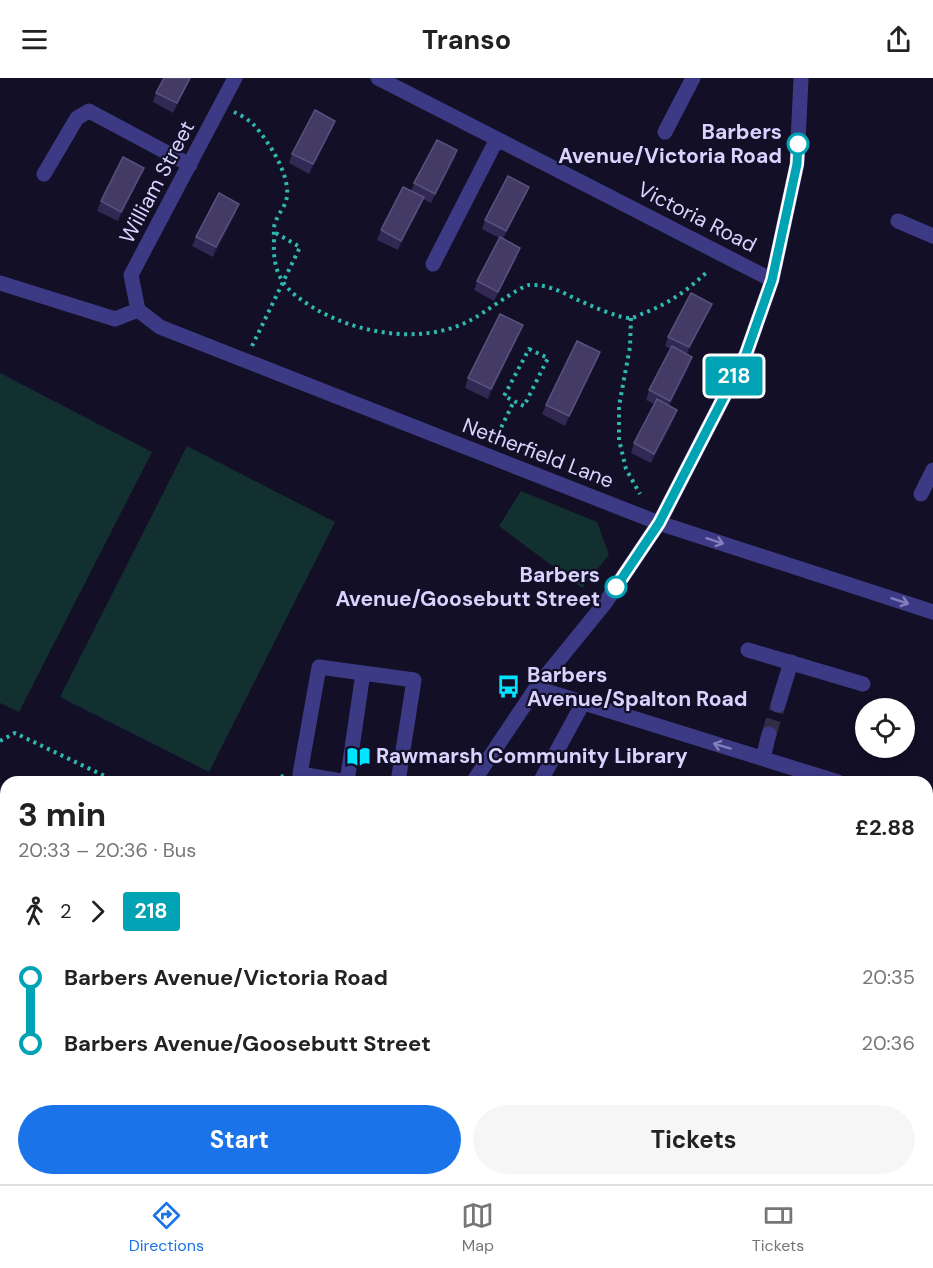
<!DOCTYPE html>
<html lang="en">
<head>
<meta charset="utf-8">
<style>
	body { margin:0; font-family:"DM Sans",sans-serif; background:#f6f6f6; color:#222; height:100vh; display:flex; flex-direction:column; font-size:22px; white-space:nowrap }
	* { box-sizing:border-box; margin:0 }
	p { font-size:20px; color:#767676 }
	.icon { flex:none; width:33px; height:33px; fill:none; stroke:currentColor; stroke-width:2; stroke-linecap:round; stroke-linejoin:round }
	.map { position:relative; flex:1; overflow:hidden }
	.details { position:absolute; left:0px; top:698px; width:933px; height:410px; display:flex; flex-direction:column; background:#fff; border-radius:18px 18px 0 0; box-shadow:0 3px 9px #0003 }
	.details>* { flex:none }
	.badge { padding:0 12px; border-radius:4px; font-size:21px; line-height:39px }
	.fabs { position:absolute; left:855px; top:620px; display:grid; gap:12px }
	.fabs a { display:grid; place-items:center; width:60px; height:60px; border-radius:50%; background:#fff; box-shadow:0 3px 9px #0003; font-size:30px }
	.map>.badge { position:absolute; translate:-50% -50%; box-shadow:0 0 0 3px #fff }
	.legs { display:flex; align-items:center; gap:9px; height:66px; padding:0 18px; font-size:20px }
	.legs p { margin-inline-start:auto }
	.overview { display:flex; align-items:center; justify-content:space-between; height:102px; padding:0 18px }
	h1 { font-size:33px; font-weight:700; line-height:45px }
	.primary-button { display:flex; gap:12px; margin-top:auto; padding:12px 18px }
	.primary-button a { flex:1; height:69px; border-radius:36px; background:#1a73e8; color:#fff; font-size:24px; font-weight:700; line-height:69px; text-align:center }
	.primary-button a+a { background:#f6f6f6; color:#222 }
	ul { padding:0 18px; list-style:none }
	li { display:flex; align-items:center; gap:21px; height:66px; font-size:22px }
	li i { display:grid; place-items:center; width:9px; height:100%; margin:0 8px; background:currentColor }
	li i::after { content:''; width:15px; height:15px; margin:-8px; border:4px solid; border-radius:50%; background:#fff }
	li p { margin-inline-start:auto }
	li:first-child i { background:linear-gradient(#0000 50%,currentColor 0) }
	li:last-child i { background:linear-gradient(currentColor 50%,#0000 0) }
	header { display:flex; justify-content:space-between; align-items:center; height:78px; padding:0 18px; background:#fff; font-size:27px; font-weight:700 }
	.dock { display:flex; justify-content:space-around; align-items:center; height:84px; border-top:2px solid #e0e0e0; background:#fff; font-size:16px; color:#767676 }
	.dock a { display:grid; justify-items:center; gap:3px }
	.dock .selected { color:#1a73e8 }
	.map>svg:first-child { display:block }
</style>
</head>
<body>
<header><svg class="icon" aria-label="menu" viewBox="0 0 24 24"><path d="M4 6h16M4 12h16M4 18h16"/></svg>Transo<svg class="icon" aria-label="share" viewBox="0 0 24 24"><path d="M12 15V3M7 8l5-5 5 5M5 13v7h14v-7"/></svg></header>
<div class="map">
<svg width="933" height="1106" viewBox="0 0 933 1106">
	<rect width="100%" height="100%" fill="#130f26"/>
	<path fill="#12302f" d="M0,295L152,374L19,634L0,625Z
		M187,368L335,444L209,694L60,619Z
		M521,413L597,444L609,477L582,510L499,448Z
		M6,728V815L0,812V740Z"/>
	<g fill="none" stroke-linecap="round" stroke-linejoin="round">
		<path stroke="#312d47" stroke-width="15" stroke-dasharray="15 8" stroke-linecap="butt" d="M769,656L778,627"/>
		<path stroke="#2fb8b0" stroke-width="4" stroke-dasharray="3 4.5" stroke-linecap="butt" d="M234,34C240,37 248,41 253,46C268,62 293,100 286,123C284,130 278,136 276,143C273,148 274,155 274,161C273,184 276,201 295,217C341,254 418,270 471,242C483,236 520,208 529,207C548,206 564,215 580,223C592,228 620,241 632,240C636,239 641,236 644,235C670,225 689,211 708,193
			M631,240L630,269L619,328V362L626,391L640,416
			M252,268L300,169L274,154
			M529,271L548,280L524,328L504,318Z
			M498,356L514,323
			M0,663L15,655L117,704
			M259,704L284,698"/>
		<path stroke="#3d3a85" stroke-width="15" d="M378,0L772,202
			M665,54L693,0
			M44,96L77,40L89,33L190,87
			M898,143L933,158
			M433,186L497,61
			M0,205L115,241L138,232
			M138,232L160,249L659,445L933,534
			M138,232L131,197L235,0
			M921,416L933,392
			M748,572L863,606
			M536,610L838,704
			M778,627L791,584
			M763,680L769,656
			M347,704L300,696L319,589L414,602L398,704
			M347,704L363,595
			M473,704L536,610L605,525L659,445L746,276L772,202L797,86L801,0
			M540,704L583,625
			M927,731L933,733
			M927,894L933,877
			M0,945L6,941
			M0,1031L6,1032
			M927,1076L933,1077
			M257,1101L267,1106
			M497,1101L515,1106
			M400,1106L402,1101
			M577,1106L580,1101
			M878,1106L880,1101"/>
	</g>
	<path fill="#312854" d="M191,0L173,35L153,24L156,15Z
		M335,43L332,52L309,96L289,85L292,76Z
		M457,72L454,82L431,125L423,121L420,129L398,172L377,162L381,152L411,113L414,105Z
		M140,99L118,143L97,133L101,123Z
		M529,109L525,118L503,161L517,179L494,223L474,212L477,203L499,160L482,151L485,142Z
		M236,135L213,179L192,168L196,159Z
		M712,226L708,235L687,276L692,279L689,289L669,328L674,342L651,385L631,375L634,365L654,326L646,322L649,312L671,271L665,268L668,259Z
		M519,256L488,321L465,310L468,300Z
		M600,274L597,283L565,348L542,336L546,327Z"/>
	<path fill="#1d163a" d="M190,0H191L173,35L177,25Z
		M335,43L332,52L309,96L313,86Z
		M457,72L454,82L431,125L435,116Z
		M144,90L140,99L118,143L121,134Z
		M529,109L525,118L502,162L506,153Z
		M424,119L420,129L398,172L401,163Z
		M239,126L236,135L213,179L216,169Z
		M520,170L517,179L494,223L498,214Z
		M712,226L708,235L686,279L689,269Z
		M523,247L519,256L488,321L491,311Z
		M600,274L597,283L565,348L569,338Z
		M692,279L689,289L666,332L670,323Z
		M677,332L674,342L651,385L654,376Z"/>
	<path fill="#433a66" stroke="#5a527e" stroke-width="1.5" d="M164,0H190L177,25L156,15Z
		M315,32L335,43L313,86L292,76Z
		M437,62L457,72L435,116L414,105Z
		M123,79L144,90L121,134L101,123Z
		M508,98L529,109L506,153L485,142Z
		M403,109L424,119L401,163L381,152Z
		M219,115L239,126L216,169L196,159Z
		M500,159L520,170L498,214L477,203Z
		M691,215L712,226L689,269L668,259Z
		M500,236L523,247L491,311L468,300Z
		M577,263L600,274L569,338L546,327Z
		M672,268L692,279L670,323L649,312Z
		M657,321L677,332L654,376L634,365Z"/>
	<defs><path id="oneway-shaft" d="M-6 0H5M1.5-3L5.5 0L1.5 3" fill="none" stroke-width="1.6" stroke-linecap="round" stroke-linejoin="round" transform="scale(1.5)"/></defs>
	<g stroke="#837fbc">
		<use href="#oneway-shaft" transform="translate(715 463) rotate(18)"/>
		<use href="#oneway-shaft" transform="translate(900 523) rotate(18)"/>
		<use href="#oneway-shaft" transform="translate(722 668) rotate(-163)"/>
	</g>
	<g fill="none" stroke-linecap="round" stroke-linejoin="round">
		<defs>
			<path id="line-1" d="M616,509L659,445L746,276L772,202L797,86L798,66"/>
		</defs>
		<use href="#line-1" stroke="#fff" stroke-width="14"/>
		<use href="#line-1" stroke="#00a3b4" stroke-width="9"/>
	</g>
	<defs>
		<symbol id="bus-bare" viewBox="-9 -9 18 18"><path d="M-5-6H5V4H4V6H2V4H-2V6H-4V4H-5ZM-3.5-4V0h7V-4ZM-3.5 1.2v1.5H-2V1.2ZM2 1.2v1.5H3.5V1.2Z" fill="#00e5ff" stroke="#130f26" stroke-width="2.5" paint-order="stroke"/></symbol>
		<symbol id="library-bare" viewBox="-9 -9 18 18"><path d="M-6-4Q-3-5.5-.7-3.5V5Q-3 3-6 4ZM6-4Q3-5.5 .7-3.5V5Q3 3 6 4Z" fill="#00e5ff" stroke="#130f26" stroke-width="2.5" paint-order="stroke"/></symbol>
	</defs>
	<g fill-rule="evenodd">
		<use href="#bus-bare" x="492" y="592" width="33" height="33"/>
		<use href="#library-bare" x="342" y="662" width="33" height="33"/>
	</g>
	<g fill="#fff" stroke="#00a3b4" stroke-width="3">
		<circle cx="798" cy="66" r="10"/>
		<circle cx="616" cy="509" r="10"/>
	</g>
	<g text-anchor="middle" stroke-width="4.5" stroke-linejoin="round" paint-order="stroke">
		<g font-size="21" font-weight="bold" fill="#d9d4ff" stroke="#130f26" text-anchor="end">
			<text x="782" y="61">Barbers<tspan x="782" dy="24">Avenue/Victoria Road</tspan></text>
			<text x="600" y="504">Barbers<tspan x="600" dy="24">Avenue/Goosebutt Street</tspan></text>
		</g>
		<g font-size="21" fill="#d9d4ff" stroke="#130f26">
			<text transform="translate(157 104) rotate(-62)" y="7">William Street</text>
			<text transform="translate(697 139) rotate(27)" y="7">Victoria Road</text>
			<text transform="translate(538 375) rotate(21)" y="7">Netherfield Lane</text>
		</g>
		<g font-size="21" font-weight="bold" fill="#d9d4ff" stroke="#130f26" text-anchor="start">
			<text x="527" y="604">Barbers<tspan x="527" dy="24">Avenue/Spalton Road</tspan></text>
			<text x="376" y="685">Rawmarsh Community Library</text>
		</g>
	</g>
</svg>
<div class="fabs">
<a><svg class="icon" aria-label="locate" viewBox="0 0 24 24"><circle cx="12" cy="12" r="6"/><path d="M12 2v4M12 18v4M2 12h4M18 12h4"/></svg></a>
</div>
<b class="badge" style="left:734px;top:298px;background:#00a3b4;color:#fff">218</b>
<section class="details">
<div class="overview"><div><h1>3 min</h1><p>20:33 – 20:36 · Bus</p></div><b>£2.88</b></div>
<div class="legs"><svg class="icon" aria-label="walk" viewBox="0 0 24 24"><circle cx="13" cy="4" r="2"/><path d="M13 8l-2 6 4 7M11 14l-3 7M7 12l3-4h3l4 4"/></svg>2<svg class="icon" aria-label="forward" viewBox="0 0 24 24"><path d="M9 5l7 7-7 7"/></svg><b class="badge" style="background:#00a3b4;color:#fff">218</b></div>
<ul>
<li><i style="color:#00a3b4"></i><b>Barbers Avenue/Victoria Road</b><p>20:35</p></li>
<li><i style="color:#00a3b4"></i><b>Barbers Avenue/Goosebutt Street</b><p>20:36</p></li>
</ul>
<div class="primary-button"><a>Start</a><a>Tickets</a></div>
</section>
</div>
<nav class="dock">
<a class="selected"><svg class="icon" aria-label="directions" viewBox="0 0 24 24"><path d="M12 3l9 9-9 9-9-9zM9 14v-3h6M13 9l2 2-2 2"/></svg>Directions</a>
<a><svg class="icon" aria-label="map" viewBox="0 0 24 24"><path d="M3 6l6-2 6 2 6-2v14l-6 2-6-2-6 2zM9 4v14M15 6v14"/></svg>Map</a>
<a><svg class="icon" aria-label="tickets" viewBox="0 0 24 24"><path d="M3 7h18v10H3zM15 7v10"/></svg>Tickets</a>
</nav>
</body>
</html>
